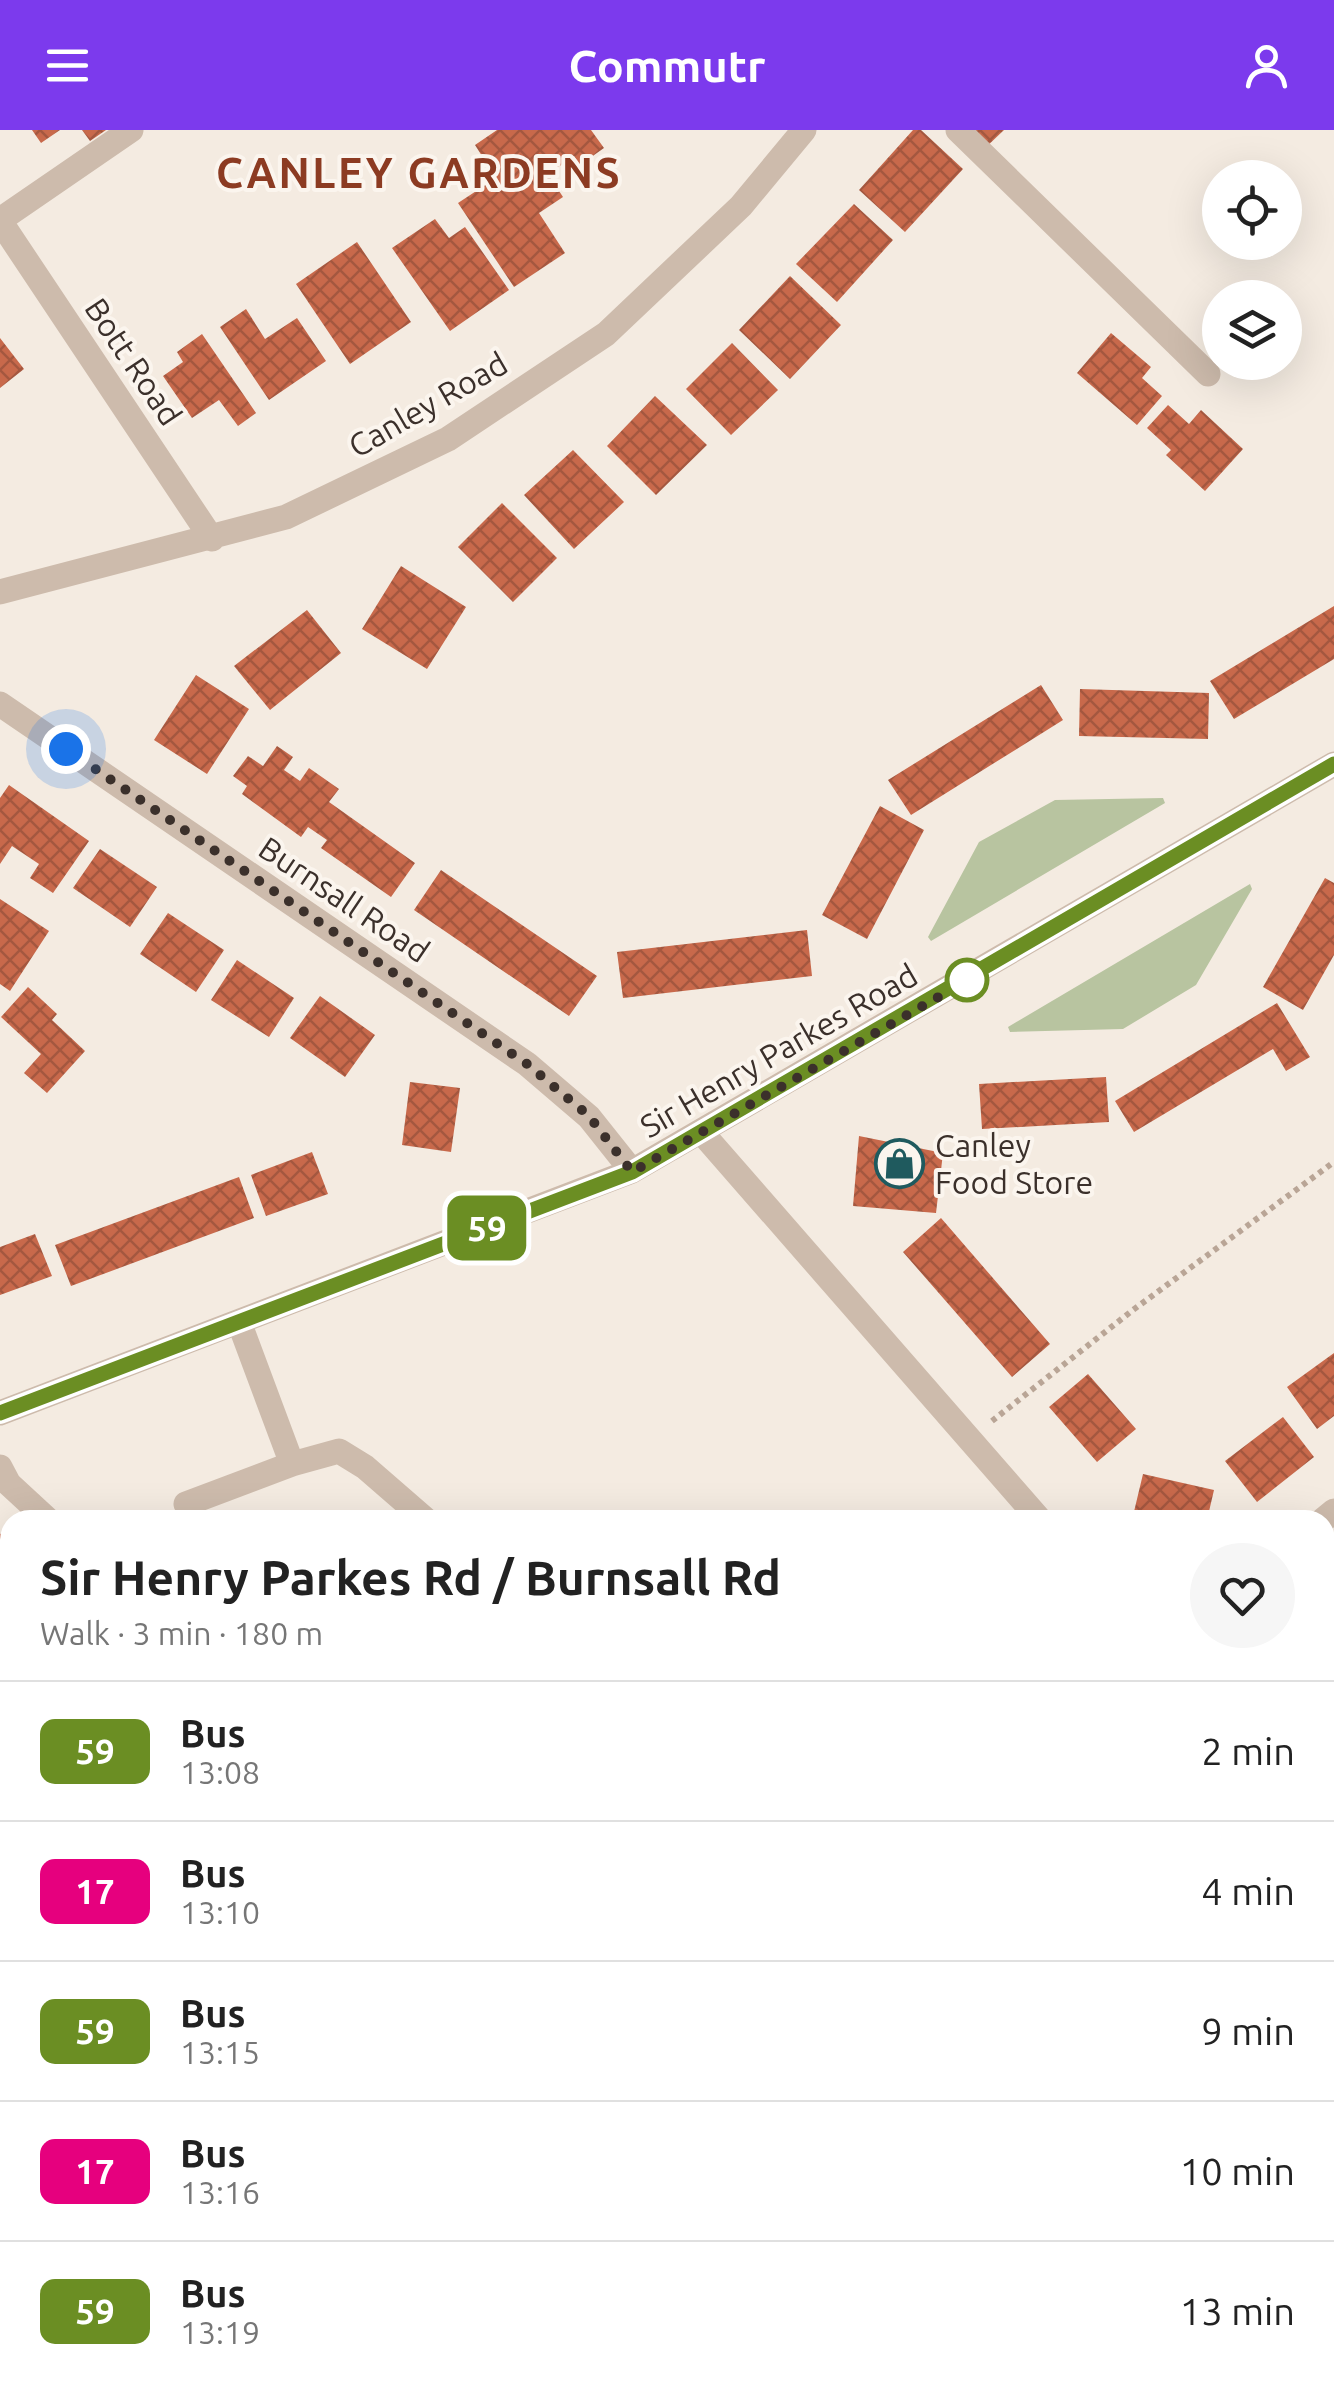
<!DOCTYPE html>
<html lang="en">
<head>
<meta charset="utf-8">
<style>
	body { margin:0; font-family:Ubuntu,sans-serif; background:#f6f6f6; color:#222; height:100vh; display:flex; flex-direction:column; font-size:38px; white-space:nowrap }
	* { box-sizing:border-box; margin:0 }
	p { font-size:32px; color:#767676 }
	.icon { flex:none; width:55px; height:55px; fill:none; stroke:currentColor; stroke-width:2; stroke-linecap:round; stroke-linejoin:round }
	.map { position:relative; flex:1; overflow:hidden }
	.side { position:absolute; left:0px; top:1380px; width:1335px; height:892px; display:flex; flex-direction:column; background:#fff; border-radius:30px 30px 0 0; box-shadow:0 10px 40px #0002 }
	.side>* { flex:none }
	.badge { padding:0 20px; border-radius:15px; font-size:35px; line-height:65px }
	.tools { position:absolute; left:1202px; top:30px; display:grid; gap:20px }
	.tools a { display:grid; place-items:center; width:100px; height:100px; border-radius:50%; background:#fff; box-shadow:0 10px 40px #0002; font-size:50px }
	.you { position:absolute; width:50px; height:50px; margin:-25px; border:8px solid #fff; border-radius:50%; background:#1a73e8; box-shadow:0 0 0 15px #1a73e833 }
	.map>.badge { position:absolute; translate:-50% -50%; box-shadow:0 0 0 5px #fff }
	.round { display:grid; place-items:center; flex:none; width:105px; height:105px; border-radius:52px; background:#f6f6f6 }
	.headline { display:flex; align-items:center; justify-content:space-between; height:170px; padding:0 40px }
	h1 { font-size:48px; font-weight:600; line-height:75px }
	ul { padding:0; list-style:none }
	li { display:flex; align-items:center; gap:30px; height:140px; padding:0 40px; border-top:2px solid #e0e0e0 }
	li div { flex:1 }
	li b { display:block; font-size:38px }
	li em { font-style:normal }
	li .badge { min-width:110px; font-weight:700; text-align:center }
	header { display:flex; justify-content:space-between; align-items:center; height:130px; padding:0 40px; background:#7c3aed; color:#fff; font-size:45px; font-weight:600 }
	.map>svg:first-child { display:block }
</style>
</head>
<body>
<header><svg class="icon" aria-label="menu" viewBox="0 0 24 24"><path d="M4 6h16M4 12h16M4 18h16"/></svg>Commutr<svg class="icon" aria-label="person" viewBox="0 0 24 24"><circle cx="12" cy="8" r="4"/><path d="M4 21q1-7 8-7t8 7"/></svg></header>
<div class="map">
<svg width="1334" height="2271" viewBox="0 0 1334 2271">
	<defs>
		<pattern id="building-cross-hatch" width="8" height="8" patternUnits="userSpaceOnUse" patternTransform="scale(2.5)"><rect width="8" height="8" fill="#c8694b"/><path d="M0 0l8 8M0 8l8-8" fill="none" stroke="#a4573f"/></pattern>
	</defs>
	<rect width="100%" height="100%" fill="#f4ebe1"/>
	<path fill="#b8c4a0" d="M1163,668L1165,673L931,811L928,807L979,712L1055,670Z
		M1250,754L1252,759L1196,855L1123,899L1010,902L1008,897Z"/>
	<path fill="url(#building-cross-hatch)" d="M32,0H60L41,13Z
		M82,0H106L90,11Z
		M497,0H591L604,18L580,35L574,26L548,44L563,67L539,83L565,123L514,157L458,73L496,48L475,15Z
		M913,0H921L963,39L905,102L859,60Z
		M963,0H1004L983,20Z
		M854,74L893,110L837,172L796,134Z
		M435,89L449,108L465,97L509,160L450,201L392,118Z
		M357,112L411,192L350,234L296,154Z
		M790,146L841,195L790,249L739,200Z
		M246,179L265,209L297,188L326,231L269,270L220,197Z
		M1111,203L1151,237L1142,248L1162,266L1137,295L1077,243Z
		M202,204L256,283L238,296L219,270L192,288L163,246L183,232L177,222Z
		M0,208L24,239L0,258Z
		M732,213L778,260L731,305L686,259Z
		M655,266L707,315L656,365L607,316Z
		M1168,275L1189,294L1201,280L1243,319L1205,361L1166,325L1171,320L1147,298Z
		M573,320L624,372L574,419L524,365Z
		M502,373L557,428L513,472L458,417Z
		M401,436L466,477L427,539L362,499Z
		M1334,476V529L1234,589L1210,551Z
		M307,480L341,523L270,580L234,536Z
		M196,545L249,579L207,644L154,610Z
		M1041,555L1063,590L911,685L888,650Z
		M1080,559L1209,563L1208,609L1079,606Z
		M277,616L293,627L284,640L300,651L309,638L339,659L329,672L415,733L391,767L321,718L327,710L308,697L301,707L242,664L247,656L233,646L248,626L263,636Z
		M9,655L89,711L53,763L30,748L39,734L12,716L0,734V668Z
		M880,676L924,700L867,809L822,785Z
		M100,719L157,757L130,797L73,758Z
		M441,740L597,846L569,886L414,780Z
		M1325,748L1334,753V825L1303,880L1263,857Z
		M0,769L49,801L10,861L0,854Z
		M168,783L224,820L196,862L140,824Z
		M807,800L812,846L623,868L617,822Z
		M237,830L294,868L269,907L211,870Z
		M28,857L57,884L52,890L85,921L47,963L24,943L41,924L1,887Z
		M320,866L375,905L345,947L290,908Z
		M1277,873L1310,927L1286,941L1273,919L1134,1002L1115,971Z
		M1106,947L1109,992L982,999L979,954Z
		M410,952L460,958L451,1022L402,1015Z
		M859,1006L943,1023L936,1083L853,1076Z
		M312,1022L328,1064L266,1086L251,1045Z
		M239,1047L254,1088L71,1156L55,1115Z
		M941,1088L1050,1214L1012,1247L903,1122Z
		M35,1104L52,1146L0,1165V1117Z
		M1334,1223V1286L1317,1299L1287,1257Z
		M1088,1244L1136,1299L1097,1332L1049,1277Z
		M1283,1287L1314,1327L1257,1372L1225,1331Z
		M1143,1344L1214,1360L1207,1390H1132Z
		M10,1400V1635L3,1644L10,1650V2109L0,2121V1404Z
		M1325,1484L1334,1486L1327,1549H1325Z
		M1334,1583V1620L1325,1609V1591Z
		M1334,2170V2223L1325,2205V2178Z
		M10,2200V2262H398L391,2271H0V2212Z
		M425,2262H772L782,2271H418Z
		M939,2262H1116L1109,2271H949Z"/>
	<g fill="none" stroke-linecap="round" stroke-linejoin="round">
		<path stroke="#b9a596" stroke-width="6" stroke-dasharray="5 5" stroke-linecap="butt" d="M992,1291L1133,1180L1334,1032"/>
		<path stroke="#cdbbac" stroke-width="25" d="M958,0L1208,244
			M0,90L131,0
			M0,91L212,409
			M0,462L286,387L448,309L606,204L741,76L804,0
			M0,574L527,934L589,987L632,1041
			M703,1004L1040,1390
			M0,1283L632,1041L1334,634
			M292,1334L339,1321L365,1337L426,1390
			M0,1337L9,1354L48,1390
			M186,1374L292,1334L239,1192
			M1323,1390L1334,1381
			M1325,1733L1334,1744
			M1325,1903L1327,1901
			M1325,2036L1334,2029
			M1269,2262L1272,2271"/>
	</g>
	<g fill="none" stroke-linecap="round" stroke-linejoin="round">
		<defs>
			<path id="line" d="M0,1283L632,1042L1334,634"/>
		</defs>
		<use href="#line" stroke="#fff" stroke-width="22"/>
		<use href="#line" stroke="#6b8e23" stroke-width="15"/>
		<path stroke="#3b302b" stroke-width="10" stroke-dasharray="0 18" d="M66,619L527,934L589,986L632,1042L977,845L967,850"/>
	</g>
	<defs>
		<symbol id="shop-ring" viewBox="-11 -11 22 22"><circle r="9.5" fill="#fbf5ee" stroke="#1f5a5e" stroke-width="1.5"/><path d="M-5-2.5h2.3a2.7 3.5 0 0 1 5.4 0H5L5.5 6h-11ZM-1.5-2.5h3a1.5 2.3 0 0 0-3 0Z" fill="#1f5a5e"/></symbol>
	</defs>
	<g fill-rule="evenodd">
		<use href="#shop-ring" x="872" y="1006" width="55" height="55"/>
	</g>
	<circle fill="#fff" stroke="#6b8e23" stroke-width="5" cx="967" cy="850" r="20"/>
	<g text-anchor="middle" stroke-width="8" stroke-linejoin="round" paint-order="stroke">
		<g font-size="32" fill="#3b302b" stroke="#fbf5ee">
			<text transform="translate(133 232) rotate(56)" y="11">Bott Road</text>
			<text transform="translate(428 275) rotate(-30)" y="11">Canley Road</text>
			<text transform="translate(344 770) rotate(34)" y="11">Burnsall Road</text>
			<text transform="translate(779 921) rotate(-30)" y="11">Sir Henry Parkes Road</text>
		</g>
		<g font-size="32" fill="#3b302b" stroke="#fbf5ee" text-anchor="start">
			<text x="935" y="1027">Canley<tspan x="935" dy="37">Food Store</tspan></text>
		</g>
		<g font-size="42" font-weight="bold" letter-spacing="2.5" fill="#8c3b22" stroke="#fbf5ee">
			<text x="419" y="58">CANLEY GARDENS</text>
		</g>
	</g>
</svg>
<div class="tools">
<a><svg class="icon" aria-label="locate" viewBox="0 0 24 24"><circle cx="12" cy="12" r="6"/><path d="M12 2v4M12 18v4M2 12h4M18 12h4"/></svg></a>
<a><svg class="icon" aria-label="layers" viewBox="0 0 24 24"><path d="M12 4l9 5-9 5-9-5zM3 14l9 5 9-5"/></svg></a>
</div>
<div class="you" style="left:66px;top:619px"></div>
<b class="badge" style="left:487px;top:1098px;background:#6b8e23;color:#fff">59</b>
<section class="side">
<div class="headline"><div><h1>Sir Henry Parkes Rd / Burnsall Rd</h1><p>Walk · 3 min · 180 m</p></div><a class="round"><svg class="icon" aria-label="heart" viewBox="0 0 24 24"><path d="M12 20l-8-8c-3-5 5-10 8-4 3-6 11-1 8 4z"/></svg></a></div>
<ul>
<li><span class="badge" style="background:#6b8e23;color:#fff">59</span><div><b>Bus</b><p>13:08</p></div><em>2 min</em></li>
<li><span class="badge" style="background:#e6007e;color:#fff">17</span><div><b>Bus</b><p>13:10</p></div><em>4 min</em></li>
<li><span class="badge" style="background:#6b8e23;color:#fff">59</span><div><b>Bus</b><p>13:15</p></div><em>9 min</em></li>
<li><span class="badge" style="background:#e6007e;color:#fff">17</span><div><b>Bus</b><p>13:16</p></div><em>10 min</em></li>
<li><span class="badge" style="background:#6b8e23;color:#fff">59</span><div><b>Bus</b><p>13:19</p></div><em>13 min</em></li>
</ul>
</section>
</div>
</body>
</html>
